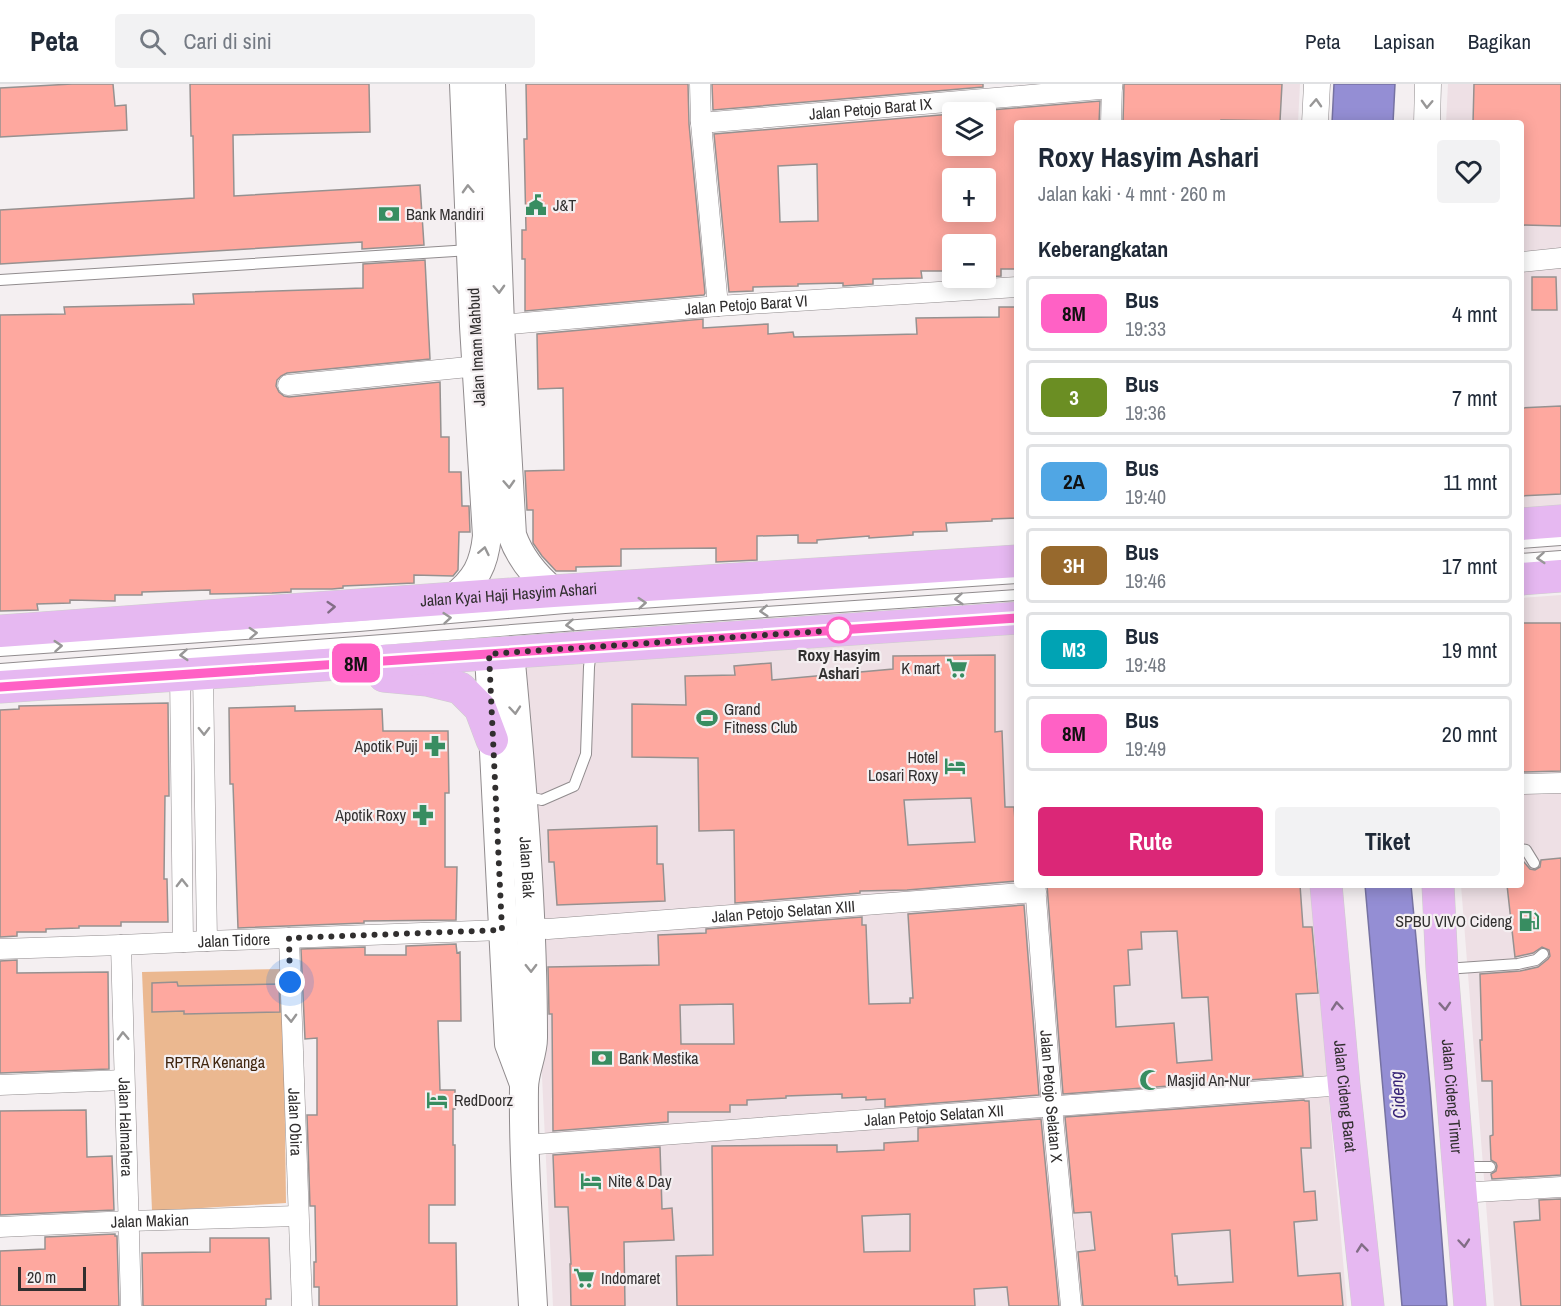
<!DOCTYPE html>
<html lang="id">
<head>
<meta charset="utf-8">
<style>
	body { margin:0; font-family:"Archivo Narrow",sans-serif; background:#f2f2f3; color:#1f2937; height:100vh; display:flex; flex-direction:column; font-size:22px; white-space:nowrap }
	* { box-sizing:border-box; margin:0 }
	p { font-size:20px; color:#747a83 }
	.icon { flex:none; width:33px; height:33px; fill:none; stroke:currentColor; stroke-width:2; stroke-linecap:round; stroke-linejoin:round }
	.map { position:relative; flex:1; overflow:hidden }
	.drawer { position:absolute; left:1014px; top:36px; width:510px; height:768px; display:flex; flex-direction:column; background:#fff; border-radius:6px; box-shadow:0 3px 15px #0003 }
	.drawer>* { flex:none }
	.badge { padding:0 12px; border-radius:9px; font-size:21px; line-height:39px }
	.buttons { position:absolute; left:942px; top:18px; display:grid; gap:12px }
	.buttons a { display:grid; place-items:center; width:54px; height:54px; border-radius:6px; background:#fff; box-shadow:0 3px 15px #0003; font-size:30px }
	.scale { position:absolute; left:18px; bottom:15px; width:68px; box-sizing:border-box; padding-left:6px; border:3px solid #312f2f; border-top:0; font-size:16px; line-height:21px; white-space:nowrap; color:#312f2f; -webkit-text-stroke:4px #f4eff1; paint-order:stroke }
	.you { position:absolute; width:30px; height:30px; margin:-15px; border:4px solid #fff; border-radius:50%; background:#1a73e8; box-shadow:0 0 0 9px #1a73e833 }
	.map>.badge { position:absolute; translate:-50% -50%; box-shadow:0 0 0 3px #fff }
	h2 { padding:0 24px; font-size:22px; line-height:54px }
	.round { display:grid; place-items:center; flex:none; width:63px; height:63px; border-radius:6px; background:#f2f2f3 }
	.overview { display:flex; align-items:center; justify-content:space-between; height:102px; padding:0 24px }
	h1 { font-size:28px; font-weight:700; line-height:45px }
	.primary-button { display:flex; gap:12px; margin-top:auto; padding:12px 24px }
	.primary-button a { flex:1; height:69px; border-radius:6px; background:#db2777; color:#fff; font-size:24px; font-weight:700; line-height:69px; text-align:center }
	.primary-button a+a { background:#f2f2f3; color:#1f2937 }
	ul { padding:0; list-style:none }
	li { display:flex; align-items:center; gap:18px; height:75px; margin:0 12px 9px; padding:0 12px; border:3px solid #e0e1e3; border-radius:6px }
	li div { flex:1 }
	li b { display:block; font-size:22px }
	li em { font-style:normal }
	li .badge { min-width:66px; font-weight:700; text-align:center }
	header { display:flex; align-items:center; gap:36px; box-sizing:border-box; height:84px; padding:0 30px; background:#fff; border-bottom:2px solid #e0e1e3 }
	header strong { font-size:28px }
	nav { display:flex; gap:33px; margin-inline-start:auto; font-size:21px }
	.search { width:420px; height:54px; background:#f2f2f3; display:flex; align-items:center; gap:15px; box-sizing:border-box; padding:0 21px; border-radius:6px; color:#747a83; font-size:22px }
	.map>svg:first-child { display:block }
</style>
</head>
<body>
<header>
<strong>Peta</strong>
<div class="search"><svg class="icon" aria-label="search" viewBox="0 0 24 24"><circle cx="10" cy="10" r="6"/><path d="M15 15l6 6"/></svg>Cari di sini</div>
<nav><a>Peta</a><a>Lapisan</a><a>Bagikan</a></nav>
</header>
<div class="map">
<svg width="1561" height="1222" viewBox="0 0 1561 1222">
	<rect width="100%" height="100%" fill="#f4eff1"/>
	<path fill="#eee0e5" d="M1202,0H1300L1298,39H1200Z
		M1448,0H1561V442L1521,445V39H1446Z
		M1561,511V1222H1494L1461,801H1521V514Z
		M1017,547V801H1310L1347,1222H553L522,575Z"/>
	<path fill="#ebb890" d="M283,885L286,1119L152,1127L142,888Z"/>
	<path fill="#948ed4" stroke="#7672a2" stroke-width="1.5" d="M1334,0H1395L1393,39H1332Z
		M1365,801H1411L1430,1003L1447,1222H1402Z"/>
	<path fill="#fea89f" stroke="#969190" stroke-width="1.5" fill-rule="evenodd" d="M72,0H113L115,22L126,21L127,46L0,53V4Z
		M190,0H369L370,48L233,51L234,112L420,101L424,161L362,165V158L0,180V126L194,114L193,52H191Z
		M526,0H688L689,40L705,209L704,211L525,227V175H522V146H526L524,55H527Z
		M712,0H983V3L713,26Z
		M1124,0H1282L1280,37L1221,36V39H1123Z
		M1474,0H1561V142L1521,141V39H1473Z
		M1100,17L1099,39H1017V185H1001V192L986,193V160H952V187H921L922,194L873,195V200L843,202V199L798,200V202L753,203V207L729,208L714,50L952,30V62H986V28H966ZM817,80L818,137L780,138L778,82ZM952,94H986V128H952Z
		M425,176L430,275L287,289L281,292L277,296L276,302L279,308L284,312L289,313L440,298L441,353H449V388H461L462,422H469L470,448H459L458,486L453,492L414,491V499L343,502V504L332,505H291V508L272,509L210,510V506L142,508V511H115V517L70,516V519L37,520L38,526L0,527V231L65,230L64,223L194,220L193,210L363,204V180Z
		M1532,193H1556L1557,226H1532Z
		M999,223H1017V434L992,435V437L946,439L947,447L913,448V451L869,454V452L817,456V459H798V451L757,452V476L716,478V464L621,465V482L576,483V487H556L542,472L533,459V426H527L525,387L564,386L563,304L538,305L537,250L703,235V244L768,240V250L793,248L794,253L917,250L916,234L999,233Z
		M1561,322V410L1521,412V356H1522L1521,324Z
		M1521,539H1561V687L1521,688Z
		M995,571V648L1002,647L1005,723H1014L1017,764V797L907,806L860,807V809L735,819L734,746L699,747L698,674L632,673V620L686,621L685,592L735,591L734,582L771,579L772,596L893,585V572ZM971,714L975,758L908,761L904,716Z
		M168,619L169,712H165L164,795H167L168,838H121V842H79V844L46,845V848H17V852L0,853V626L19,625V622Z
		M295,622V627L382,625L383,647H448L449,709H445V783H457L456,836L364,837V839L238,844L233,700H230L229,624Z
		M657,742V780H663L665,817L557,821L554,778H549L548,746Z
		M1561,774V1091L1492,1095L1491,1090L1496,1087L1497,1082L1496,1079L1491,1076L1490,1052L1493,1051L1492,997H1482L1480,956H1482L1480,890L1520,887L1538,883L1548,875L1550,872L1549,866L1542,863L1533,869L1515,873L1507,801H1521V778H1524L1530,785L1535,786L1540,783L1541,776Z
		M1047,801H1300L1303,843H1312L1318,909L1296,910L1303,992L1063,1010ZM1177,847L1182,914L1208,913L1212,976L1177,979L1174,939L1116,943L1114,902L1130,901L1128,866L1142,865L1141,848Z
		M1024,821L1039,1011L885,1023V1015L866,1016V1013L842,1014V1010L786,1012V1014L747,1016V1021H730V1028H668V1038L553,1047L552,930H549L548,883L659,881L658,851L706,849V845L862,833V841H866L869,920L910,919V914H913L908,830ZM733,920L734,960H681L680,921Z
		M456,860L457,869L460,868L461,937H438L440,1006H455V1025H453V1061H455V1121H429V1159H456L457,1222H319V1203H314V1178H316L315,1122H310L307,1031H317V954L305,955L301,865L365,863V871H406V862Z
		M17,876V889L108,888L109,985L0,989V877Z
		M177,898L178,902L279,900L280,928L184,930V927L152,928V899Z
		M1304,1016L1305,1017H1309L1311,1064H1301L1304,1108L1315,1107L1317,1136L1294,1138L1298,1192L1340,1189L1343,1222H1083L1078,1168L1095,1166L1091,1128L1074,1129L1065,1033ZM1230,1146L1233,1198L1178,1201L1177,1192H1175L1172,1150Z
		M86,1026L87,1073L112,1072L114,1126L0,1131V1027Z
		M1041,1035L1059,1222H1009L1007,1203L974,1205L975,1222H677L676,1172L713,1171L712,1062L837,1061V1068L884,1066V1059L918,1057V1044ZM910,1130V1167L864,1168L862,1132Z
		M660,1063L662,1125L672,1124L674,1156L624,1158L625,1222H571L570,1180H571L568,1123H555L553,1071Z
		M1561,1115V1222H1521L1514,1138L1540,1136L1539,1116Z
		M115,1150V1152H117L119,1222H0V1167L45,1165V1153Z
		M210,1154H269L271,1215H266V1222H143L142,1169L210,1168Z"/>
	<g fill="none" stroke-linecap="round" stroke-linejoin="round">
		<defs>
			<path id="service" d="M0,196L470,166
				M1521,459L1561,456
				M1521,475L1561,472
				M0,567L359,542L565,524L1017,494
				M0,585L604,539L1017,511
				M524,712L542,716L574,702L586,670L589,583L591,566
				M1521,765L1526,766L1534,779
				M1445,885L1518,880L1536,876L1543,870
				M1460,1083H1490"/>
			<g id="minor">
				<path d="M700,0L701,39L718,222"/>
				<path id="s1" d="M701,39L1112,4"/>
				<path d="M1111,39L1112,0"/>
				<path d="M1521,178L1561,174"/>
				<path id="s2" d="M487,242L718,222L1017,203"/>
				<path d="M288,301L488,281"/>
				<path d="M203,588L207,857"/>
				<path d="M180,590L183,858"/>
				<path d="M1521,700L1561,699"/>
				<path id="s3" d="M1035,801L1052,1023L1071,1222"/>
				<path id="s4" d="M530,844L548,845L1036,808"/>
				<path id="s5" d="M289,854L302,1222"/>
				<path id="s6" d="M121,861L131,1222"/>
				<path id="s7" d="M0,865L121,861L207,857L502,846"/>
				<path d="M0,1001L124,996"/>
				<path id="s8" d="M524,1061L1344,1001"/>
				<path d="M1459,1109L1561,1103"/>
				<path id="s9" d="M0,1143L129,1137L298,1132"/>
			</g>
			<path id="tertiary" d="M1315,39L1317,0
				M1427,39L1428,0"/>
			<g id="secondary">
				<path d="M491,0L500,241L512,451C520,474 534,491 553,507"/>
				<path d="M453,514C476,496 484,481 487,452L474,242L464,0"/>
				<path id="s10" d="M510,568C522,696 533,825 533,954C533,971 524,987 524,1004C523,1076 529,1149 533,1222"/>
				<path d="M489,570L509,960L524,1000"/>
			</g>
			<g id="primary">
				<path d="M1521,440L1561,437"/>
				<path d="M1521,495L1561,492"/>
				<path id="s11" d="M0,547L553,507L1017,477"/>
				<path d="M384,592L427,596L460,604L480,624L492,656"/>
				<path d="M0,603L1017,534"/>
				<path id="s12" d="M1326,801L1344,1001L1368,1222"/>
				<path id="s13" d="M1438,801L1442,885L1470,1222"/>
			</g>
		</defs>
		<use href="#service" stroke="#918c8e" stroke-width="12"/>
		<use href="#minor" stroke="#918c8e" stroke-width="21"/>
		<use href="#tertiary" stroke="#918c8e" stroke-width="27"/>
		<use href="#secondary" stroke="#918c8e" stroke-width="30"/>
		<use href="#primary" stroke="#cecdcd" stroke-width="33"/>
		<use href="#service" stroke="#fff" stroke-width="10"/>
		<use href="#minor" stroke="#fff" stroke-width="20"/>
		<use href="#tertiary" stroke="#fff" stroke-width="26"/>
		<use href="#secondary" stroke="#fff" stroke-width="28"/>
		<use href="#primary" stroke="#e6b8f1" stroke-width="32"/>
	</g>
	<defs><path id="oneway-chevron" d="M-2-3.5L2.5 0L-2 3.5" fill="none" stroke-width="1.6" stroke-linecap="round" stroke-linejoin="round" transform="scale(1.5)"/></defs>
	<g stroke="#989797">
		<use href="#oneway-chevron" transform="translate(1316 19) rotate(-87)"/>
		<use href="#oneway-chevron" transform="translate(1427 20) rotate(92)"/>
		<use href="#oneway-chevron" transform="translate(468 105) rotate(-92)"/>
		<use href="#oneway-chevron" transform="translate(499 205) rotate(88)"/>
		<use href="#oneway-chevron" transform="translate(509 400) rotate(87)"/>
		<use href="#oneway-chevron" transform="translate(484 467) rotate(-78)"/>
		<use href="#oneway-chevron" transform="translate(1541 474) rotate(176)"/>
		<use href="#oneway-chevron" transform="translate(959 515) rotate(176)"/>
		<use href="#oneway-chevron" transform="translate(642 519) rotate(-4)"/>
		<use href="#oneway-chevron" transform="translate(764 527) rotate(176)"/>
		<use href="#oneway-chevron" transform="translate(447 534) rotate(-5)"/>
		<use href="#oneway-chevron" transform="translate(570 541) rotate(176)"/>
		<use href="#oneway-chevron" transform="translate(253 549) rotate(-3)"/>
		<use href="#oneway-chevron" transform="translate(58 562) rotate(-4)"/>
		<use href="#oneway-chevron" transform="translate(184 571) rotate(176)"/>
		<use href="#oneway-chevron" transform="translate(515 626) rotate(85)"/>
		<use href="#oneway-chevron" transform="translate(204 647) rotate(89)"/>
		<use href="#oneway-chevron" transform="translate(182 799) rotate(-91)"/>
		<use href="#oneway-chevron" transform="translate(531 884) rotate(89)"/>
		<use href="#oneway-chevron" transform="translate(291 934) rotate(88)"/>
		<use href="#oneway-chevron" transform="translate(123 952) rotate(-92)"/>
	</g>
	<g stroke="#826d86">
		<use href="#oneway-chevron" transform="translate(331 523) rotate(-4)"/>
		<use href="#oneway-chevron" transform="translate(1337 922) rotate(-95)"/>
		<use href="#oneway-chevron" transform="translate(1445 922) rotate(86)"/>
		<use href="#oneway-chevron" transform="translate(1464 1159) rotate(85)"/>
		<use href="#oneway-chevron" transform="translate(1362 1164) rotate(-96)"/>
	</g>
	<g fill="none" stroke-linecap="round" stroke-linejoin="round">
		<defs>
			<path id="line" d="M0,603L1017,534"/>
		</defs>
		<use href="#line" stroke="#fff" stroke-width="14"/>
		<use href="#line" stroke="#ff61c5" stroke-width="9"/>
		<path stroke="#312f2f" stroke-width="6" stroke-dasharray="0 10.8" d="M290,898L289,854L502,846L489,570L839,546"/>
	</g>
	<defs>
		<symbol id="civic-bare" viewBox="-9 -9 18 18"><path d="M-.6-6.5H3V-4.5H.6V-3L4-1V1h2V6H-6V1h2V-1L-.6-3ZM-1.2 2.5V6h2.4V2.5Z" fill="#388d61" stroke="#f4eff1" stroke-width="2.5" paint-order="stroke"/></symbol>
		<symbol id="bank-bare" viewBox="-9 -9 18 18"><path d="M-6-4H6V4H-6ZM0-2.3a2.3 2.3 0 1 0 0 4.6a2.3 2.3 0 1 0 0-4.6Z" fill="#388d61" stroke="#f4eff1" stroke-width="2.5" paint-order="stroke"/></symbol>
		<symbol id="supermarket-bare" viewBox="-9 -9 18 18"><path d="M-6-5.5h2.5l.6 2H6L4.5 2H-2.5L-4.4-4H-6ZM-1.5 3.2a1.3 1.3 0 1 0 .1 0ZM3 3.2a1.3 1.3 0 1 0 .1 0Z" fill="#388d61" stroke="#f4eff1" stroke-width="2.5" paint-order="stroke"/></symbol>
		<symbol id="stadium-bare" viewBox="-9 -9 18 18"><path d="M0-5a6.5 5 0 1 0 0 10a6.5 5 0 1 0 0-10ZM-3.5-1.8h7v3.6h-7Z" fill="#388d61" stroke="#f4eff1" stroke-width="2.5" paint-order="stroke"/></symbol>
		<symbol id="pharmacy-bare" viewBox="-9 -9 18 18"><path d="M-2-6h4v4h4v4h-4v4h-4v-4h-4v-4h4Z" fill="#388d61" stroke="#f4eff1" stroke-width="2.5" paint-order="stroke"/></symbol>
		<symbol id="hotel-bare" viewBox="-9 -9 18 18"><path d="M-6-4.5h1.5V1H6V5H4.5V3h-9V5H-6ZM-4 0a1.8 1.8 0 1 1 3.6 0ZM.5 0V-2.5h3Q6-2.5 6 0Z" fill="#388d61" stroke="#f4eff1" stroke-width="2.5" paint-order="stroke"/></symbol>
		<symbol id="fuel-bare" viewBox="-9 -9 18 18"><path d="M-5.5-6h7V0h2V4h1.3V-2.5L3-4.5l.8-.8L6-3V5H2.5V1h-1V6h-7ZM-4.2-4.7v3.2H.2V-4.7Z" fill="#388d61" stroke="#f4eff1" stroke-width="2.5" paint-order="stroke"/></symbol>
		<symbol id="mosque-bare" viewBox="-9 -9 18 18"><path d="M3.5-4.9A6 6 0 1 0 3.5 4.9A5 5 0 1 1 3.5-4.9Z" fill="#388d61" stroke="#f4eff1" stroke-width="2.5" paint-order="stroke"/></symbol>
	</defs>
	<g fill-rule="evenodd">
		<use href="#civic-bare" x="521" y="106" width="30" height="30"/>
		<use href="#bank-bare" x="374" y="115" width="30" height="30"/>
		<use href="#supermarket-bare" x="942" y="569" width="30" height="30"/>
		<use href="#stadium-bare" x="692" y="619" width="30" height="30"/>
		<use href="#pharmacy-bare" x="420" y="647" width="30" height="30"/>
		<use href="#hotel-bare" x="940" y="667" width="30" height="30"/>
		<use href="#pharmacy-bare" x="408" y="716" width="30" height="30"/>
		<use href="#fuel-bare" x="1514" y="822" width="30" height="30"/>
		<use href="#bank-bare" x="587" y="959" width="30" height="30"/>
		<use href="#mosque-bare" x="1135" y="981" width="30" height="30"/>
		<use href="#hotel-bare" x="422" y="1001" width="30" height="30"/>
		<use href="#hotel-bare" x="576" y="1082" width="30" height="30"/>
		<use href="#supermarket-bare" x="569" y="1179" width="30" height="30"/>
	</g>
	<circle fill="#fff" stroke="#ff61c5" stroke-width="3" cx="839" cy="546" r="12"/>
	<g text-anchor="middle" stroke-width="4.5" stroke-linejoin="round" paint-order="stroke">
		<g font-size="16" fill="#312f2f" stroke="#f4eff1">
			<text dy="6" stroke="none"><textPath href="#s1" startOffset="170">Jalan Petojo Barat IX</textPath></text>
			<text dy="6" stroke="none"><textPath href="#s2" startOffset="260">Jalan Petojo Barat VI</textPath></text>
			<text transform="translate(476 263) rotate(-93)" y="6">Jalan Imam Mahbud</text>
			<text dy="6" stroke="none"><textPath href="#s11" startOffset="510">Jalan Kyai Haji Hasyim Ashari</textPath></text>
			<text dy="6" stroke="none"><textPath href="#s10" startOffset="216">Jalan Biak</textPath></text>
			<text dy="6" stroke="none"><textPath href="#s4" startOffset="254">Jalan Petojo Selatan XIII</textPath></text>
			<text dy="6" stroke="none"><textPath href="#s7" startOffset="234">Jalan Tidore</textPath></text>
			<text dy="6" stroke="none"><textPath href="#s3" startOffset="212">Jalan Petojo Selatan X</textPath></text>
			<text dy="6" stroke="none"><textPath href="#s12" startOffset="212">Jalan Cideng Barat</textPath></text>
			<text dy="6" stroke="none"><textPath href="#s13" startOffset="212">Jalan Cideng Timur</textPath></text>
			<text dy="6" stroke="none"><textPath href="#s8" startOffset="411">Jalan Petojo Selatan XII</textPath></text>
			<text dy="6" stroke="none"><textPath href="#s5" startOffset="184">Jalan Obira</textPath></text>
			<text dy="6" stroke="none"><textPath href="#s6" startOffset="182">Jalan Halmahera</textPath></text>
			<text dy="6" stroke="none"><textPath href="#s9" startOffset="150">Jalan Makian</textPath></text>
		</g>
		<g font-size="16" fill="#312f2f" stroke="#f4eff1" text-anchor="start">
			<text x="553" y="127">J&amp;T</text>
			<text x="406" y="136">Bank Mandiri</text>
			<text x="940" y="590" text-anchor="end">K mart</text>
			<text x="724" y="631">Grand<tspan x="724" dy="18">Fitness Club</tspan></text>
			<text x="418" y="668" text-anchor="end">Apotik Puji</text>
			<text x="938" y="679" text-anchor="end">Hotel<tspan x="938" dy="18">Losari Roxy</tspan></text>
			<text x="406" y="737" text-anchor="end">Apotik Roxy</text>
			<text x="1512" y="843" text-anchor="end">SPBU VIVO Cideng</text>
			<text x="619" y="980">Bank Mestika</text>
			<text x="1167" y="1002">Masjid An-Nur</text>
			<text x="454" y="1022">RedDoorz</text>
			<text x="608" y="1103">Nite &amp; Day</text>
			<text x="601" y="1200">Indomaret</text>
		</g>
		<g font-size="16" font-weight="bold" fill="#312f2f" stroke="#f4eff1">
			<text x="839" y="577">Roxy Hasyim<tspan x="839" dy="18">Ashari</tspan></text>
		</g>
		<g font-size="16" fill="#40250e" stroke="#f4eff1">
			<text x="215" y="984">RPTRA Kenanga</text>
		</g>
		<g font-size="18" font-style="italic" fill="#372477" stroke="#f4eff1">
			<text transform="translate(1398 1011) rotate(-95)" y="6">Cideng</text>
		</g>
	</g>
</svg>
<div class="buttons">
<a><svg class="icon" aria-label="layers" viewBox="0 0 24 24"><path d="M12 4l9 5-9 5-9-5zM3 14l9 5 9-5"/></svg></a>
<a>+</a>
<a>−</a>
</div>
<div class="scale">20 m</div>
<div class="you" style="left:290px;top:898px"></div>
<b class="badge" style="left:356px;top:579px;background:#ff61c5;color:#111">8M</b>
<section class="drawer">
<div class="overview"><div><h1>Roxy Hasyim Ashari</h1><p>Jalan kaki · 4 mnt · 260 m</p></div><a class="round"><svg class="icon" aria-label="heart" viewBox="0 0 24 24"><path d="M12 20l-8-8c-3-5 5-10 8-4 3-6 11-1 8 4z"/></svg></a></div>
<h2>Keberangkatan</h2>
<ul>
<li><span class="badge" style="background:#ff61c5;color:#111">8M</span><div><b>Bus</b><p>19:33</p></div><em>4 mnt</em></li>
<li><span class="badge" style="background:#6b8e23;color:#fff">3</span><div><b>Bus</b><p>19:36</p></div><em>7 mnt</em></li>
<li><span class="badge" style="background:#50a6e4;color:#111">2A</span><div><b>Bus</b><p>19:40</p></div><em>11 mnt</em></li>
<li><span class="badge" style="background:#97692d;color:#fff">3H</span><div><b>Bus</b><p>19:46</p></div><em>17 mnt</em></li>
<li><span class="badge" style="background:#00a3b4;color:#fff">M3</span><div><b>Bus</b><p>19:48</p></div><em>19 mnt</em></li>
<li><span class="badge" style="background:#ff61c5;color:#111">8M</span><div><b>Bus</b><p>19:49</p></div><em>20 mnt</em></li>
</ul>
<div class="primary-button"><a>Rute</a><a>Tiket</a></div>
</section>
</div>
</body>
</html>
